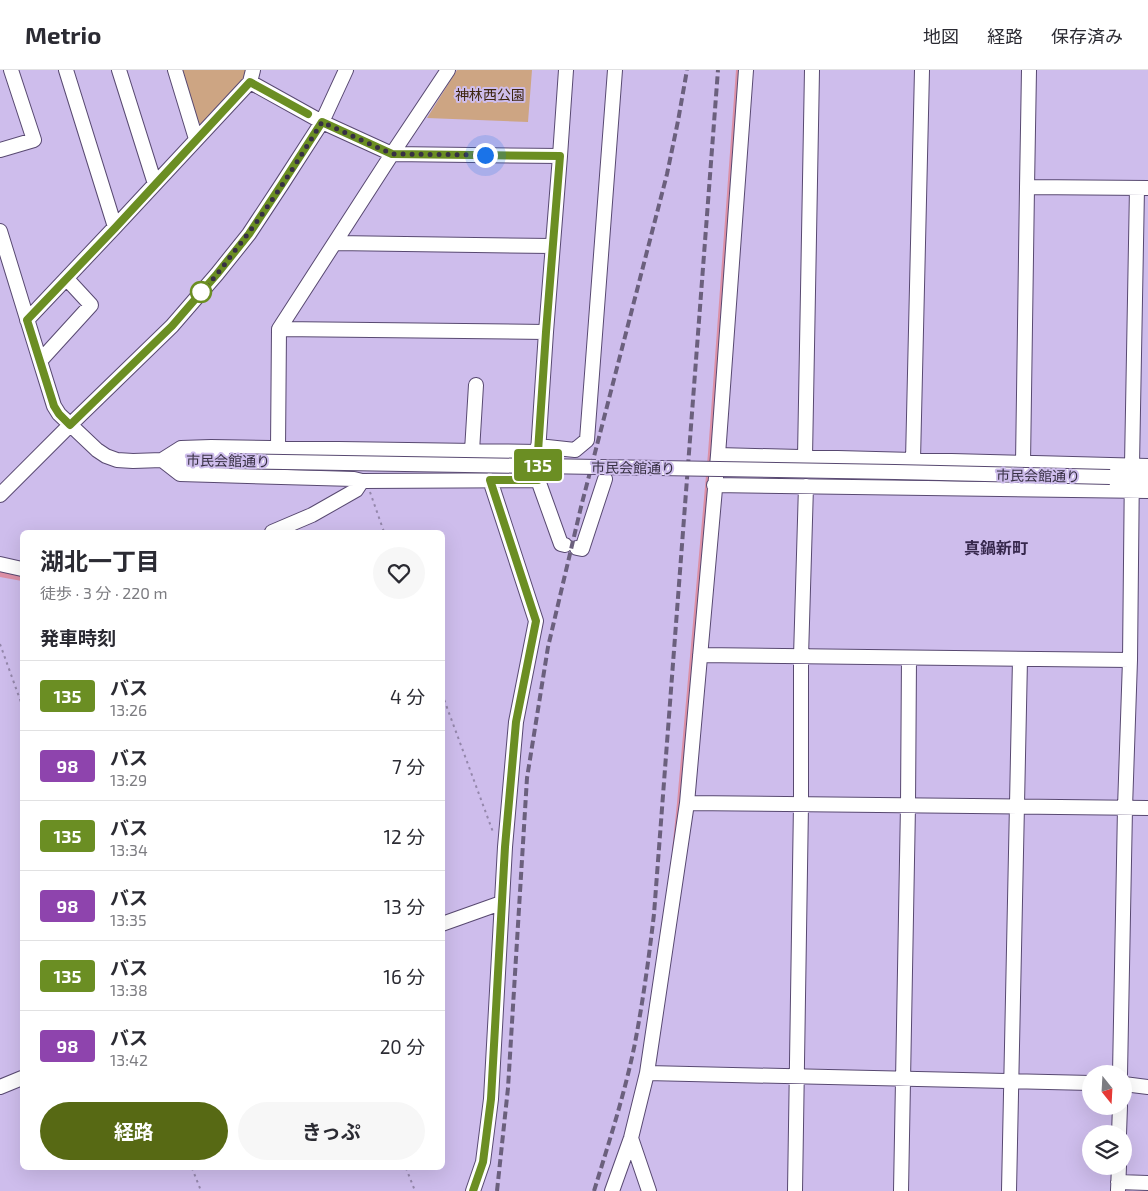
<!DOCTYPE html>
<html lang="ja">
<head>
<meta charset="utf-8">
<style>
	body { margin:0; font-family:"Exo 2","Noto Sans JP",sans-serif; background:#f7f7f7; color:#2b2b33; height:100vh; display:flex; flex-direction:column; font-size:19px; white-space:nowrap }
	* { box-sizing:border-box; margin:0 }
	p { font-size:16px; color:#7c7c81 }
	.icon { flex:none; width:28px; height:28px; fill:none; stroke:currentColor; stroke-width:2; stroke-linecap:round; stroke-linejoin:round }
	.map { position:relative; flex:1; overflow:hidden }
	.panel { position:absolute; left:20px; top:460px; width:425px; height:640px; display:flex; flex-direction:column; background:#fff; border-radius:8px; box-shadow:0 5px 20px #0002 }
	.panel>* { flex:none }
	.badge { padding:0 10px; border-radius:4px; font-size:18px; line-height:32px }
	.needle { width:32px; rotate:162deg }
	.tools { position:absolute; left:1082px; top:995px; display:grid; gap:10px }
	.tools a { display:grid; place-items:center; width:50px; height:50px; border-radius:50%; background:#fff; box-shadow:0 5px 20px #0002; font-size:25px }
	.you { position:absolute; width:25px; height:25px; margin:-12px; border:4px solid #fff; border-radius:50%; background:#1a73e8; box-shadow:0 0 0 8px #1a73e833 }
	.map>.badge { position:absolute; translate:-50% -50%; box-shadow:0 0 0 2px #fff }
	h2 { padding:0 20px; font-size:19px; line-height:45px }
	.round { display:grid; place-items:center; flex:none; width:52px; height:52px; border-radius:26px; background:#f7f7f7 }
	.summary { display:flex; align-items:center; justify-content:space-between; height:85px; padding:0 20px }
	h1 { font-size:24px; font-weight:700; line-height:38px }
	.action { display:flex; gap:10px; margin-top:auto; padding:10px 20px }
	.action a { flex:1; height:58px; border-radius:30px; background:#576914; color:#fff; font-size:20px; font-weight:700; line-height:58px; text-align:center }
	.action a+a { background:#f7f7f7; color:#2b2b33 }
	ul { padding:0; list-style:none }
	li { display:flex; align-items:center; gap:15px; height:70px; padding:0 20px; border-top:1px solid #e1e1e2 }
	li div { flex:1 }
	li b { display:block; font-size:19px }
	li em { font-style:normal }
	li .badge { min-width:55px; font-weight:700; text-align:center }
	header { display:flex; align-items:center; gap:30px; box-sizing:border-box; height:70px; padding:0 25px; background:#fff; border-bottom:1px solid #e1e1e2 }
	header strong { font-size:24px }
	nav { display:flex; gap:28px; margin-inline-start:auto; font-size:18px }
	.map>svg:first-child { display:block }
</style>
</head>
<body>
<header>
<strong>Metrio</strong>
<nav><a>地図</a><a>経路</a><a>保存済み</a></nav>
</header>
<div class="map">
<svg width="1148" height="1121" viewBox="0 0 1148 1121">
	<rect width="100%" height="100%" fill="#cebdec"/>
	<path fill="#cda583" d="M181,0H248L246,9L204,55L196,52Z
		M457,0H532L528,52L427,48Z"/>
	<path fill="#dc90a6" d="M736,0H742L714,384L678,782L672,781L677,733L708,383Z
		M0,500L22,504V511L0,507Z"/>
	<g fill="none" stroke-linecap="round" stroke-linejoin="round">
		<defs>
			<path id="minor" d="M66,0L115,157
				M119,0L155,114
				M175,0L196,69
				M1029,0L1027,117L1148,118
				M250,12L322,52L392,84L560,86L566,0
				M0,80L34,70L11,0
				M0,161L40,291L54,336L59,344L97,380L106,386L117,390L133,391L162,390L229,391
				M335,173L552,176
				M27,250L115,157L250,12L253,0
				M279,259L546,262
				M40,291L91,235L67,209
				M538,376L575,380L587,370L615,0
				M211,377L538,382V410L362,411L354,409L180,404L162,390L181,378Z
				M278,378L279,259L392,84L448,0
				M472,381L476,315
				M538,382L546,262L560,86
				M718,385L1148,396
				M805,387L812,0
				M913,390L922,0
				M1023,393L1027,117
				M1110,407L1148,408
				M538,410L561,474L565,475
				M714,415L1148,421
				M0,425L70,355L172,256L217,204L249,164L282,114L322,52L346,0
				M272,462L312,445L356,420L362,411
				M577,478L582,479L605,409
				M0,494L22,499
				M700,585L1130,590
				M687,733L1148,738
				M442,854L501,833
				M647,1003L1091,1013
				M1120,1004L1125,738L1130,590L1132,395L1137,118
				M1124,1014L1148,1017
				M0,1017L22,1008
				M1119,1064L1120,1036
				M631,1068L649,1121
				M1118,1112L1148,1113
				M1118,1120L1119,1096
				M473,1121L483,1092L491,1029L505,777L516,652L536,551L490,410
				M612,1121L631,1068L647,1003L687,733L718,385L746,0
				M795,1121L801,734V587L806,416
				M901,1121L908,735L909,588
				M1009,1121L1020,589"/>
		</defs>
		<use href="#minor" stroke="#584971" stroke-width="16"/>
		<path stroke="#9487ab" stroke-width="2" stroke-dasharray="2.5 4" stroke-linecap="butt" d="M370,422L384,462
			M0,574L22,635
			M442,624L493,762
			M192,1098L201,1121
			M406,1098L415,1121"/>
		<use href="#minor" stroke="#fff" stroke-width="14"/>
		<path stroke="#6b607d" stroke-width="4" stroke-dasharray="8 4" stroke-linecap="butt" d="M497,1121L508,1018L527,708L548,577L581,437L667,104L678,51L687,0
			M594,1121C609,1072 625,1023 635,973C643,931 649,887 654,844L718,0"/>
		<defs>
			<path id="minor-bridge" d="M229,391L895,402L1110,407"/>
		</defs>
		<use href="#minor-bridge" stroke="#584971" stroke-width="16" stroke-linecap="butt"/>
		<use href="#minor-bridge" stroke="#fff" stroke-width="14"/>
	</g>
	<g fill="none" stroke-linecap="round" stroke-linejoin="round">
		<defs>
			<path id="line" d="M308,44L250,12L115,158L27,250L54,336L59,344L70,355L172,256L217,204L249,164L282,114L322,52L392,84L560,86L546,262L538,382V410H490L536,551L516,652L505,777L491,1029L483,1092L473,1121"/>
		</defs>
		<use href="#line" stroke="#fff" stroke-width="11"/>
		<use href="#line" stroke="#6b8e23" stroke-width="8"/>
		<path stroke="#373043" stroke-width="5" stroke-dasharray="0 9" d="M201,222C213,210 223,197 233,183C266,142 294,97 322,52L392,84L485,85"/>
	</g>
	<circle fill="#fff" stroke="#6b8e23" stroke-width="2.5" cx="201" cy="222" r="10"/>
	<g text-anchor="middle" stroke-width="4" stroke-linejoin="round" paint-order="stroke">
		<g font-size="14" fill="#3d250f" stroke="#cebdec">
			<text x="490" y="30">神林西公園</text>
		</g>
		<g font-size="14" fill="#373043" stroke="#cebdec">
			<text transform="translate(228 391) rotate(1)" y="5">市民会館通り</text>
			<text transform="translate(633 398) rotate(1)" y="5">市民会館通り</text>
			<text transform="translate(1038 406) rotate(1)" y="5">市民会館通り</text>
		</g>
		<g font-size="16" font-weight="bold" fill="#37284d" stroke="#cebdec">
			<text x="996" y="484">真鍋新町</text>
		</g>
	</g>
</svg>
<div class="tools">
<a><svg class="needle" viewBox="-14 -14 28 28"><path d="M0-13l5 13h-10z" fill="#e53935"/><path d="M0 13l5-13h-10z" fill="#7c7c81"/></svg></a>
<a><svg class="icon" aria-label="layers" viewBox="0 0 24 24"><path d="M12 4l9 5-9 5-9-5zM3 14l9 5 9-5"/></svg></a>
</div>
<div class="you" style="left:485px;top:85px"></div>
<b class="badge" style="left:538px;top:395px;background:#6b8e23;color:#fff">135</b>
<section class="panel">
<div class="summary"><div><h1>湖北一丁目</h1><p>徒歩 · 3 分 · 220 m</p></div><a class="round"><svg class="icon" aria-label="heart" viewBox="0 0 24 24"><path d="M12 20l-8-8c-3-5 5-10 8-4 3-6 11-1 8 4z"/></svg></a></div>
<h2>発車時刻</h2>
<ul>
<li><span class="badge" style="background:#6b8e23;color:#fff">135</span><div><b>バス</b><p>13:26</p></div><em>4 分</em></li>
<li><span class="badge" style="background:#8e44ad;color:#fff">98</span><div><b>バス</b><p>13:29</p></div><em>7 分</em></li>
<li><span class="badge" style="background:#6b8e23;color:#fff">135</span><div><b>バス</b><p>13:34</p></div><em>12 分</em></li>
<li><span class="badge" style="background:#8e44ad;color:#fff">98</span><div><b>バス</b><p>13:35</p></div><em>13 分</em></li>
<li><span class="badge" style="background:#6b8e23;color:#fff">135</span><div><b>バス</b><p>13:38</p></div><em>16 分</em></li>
<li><span class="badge" style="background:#8e44ad;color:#fff">98</span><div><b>バス</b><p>13:42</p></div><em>20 分</em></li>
</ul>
<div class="action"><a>経路</a><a>きっぷ</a></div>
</section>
</div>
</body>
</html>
